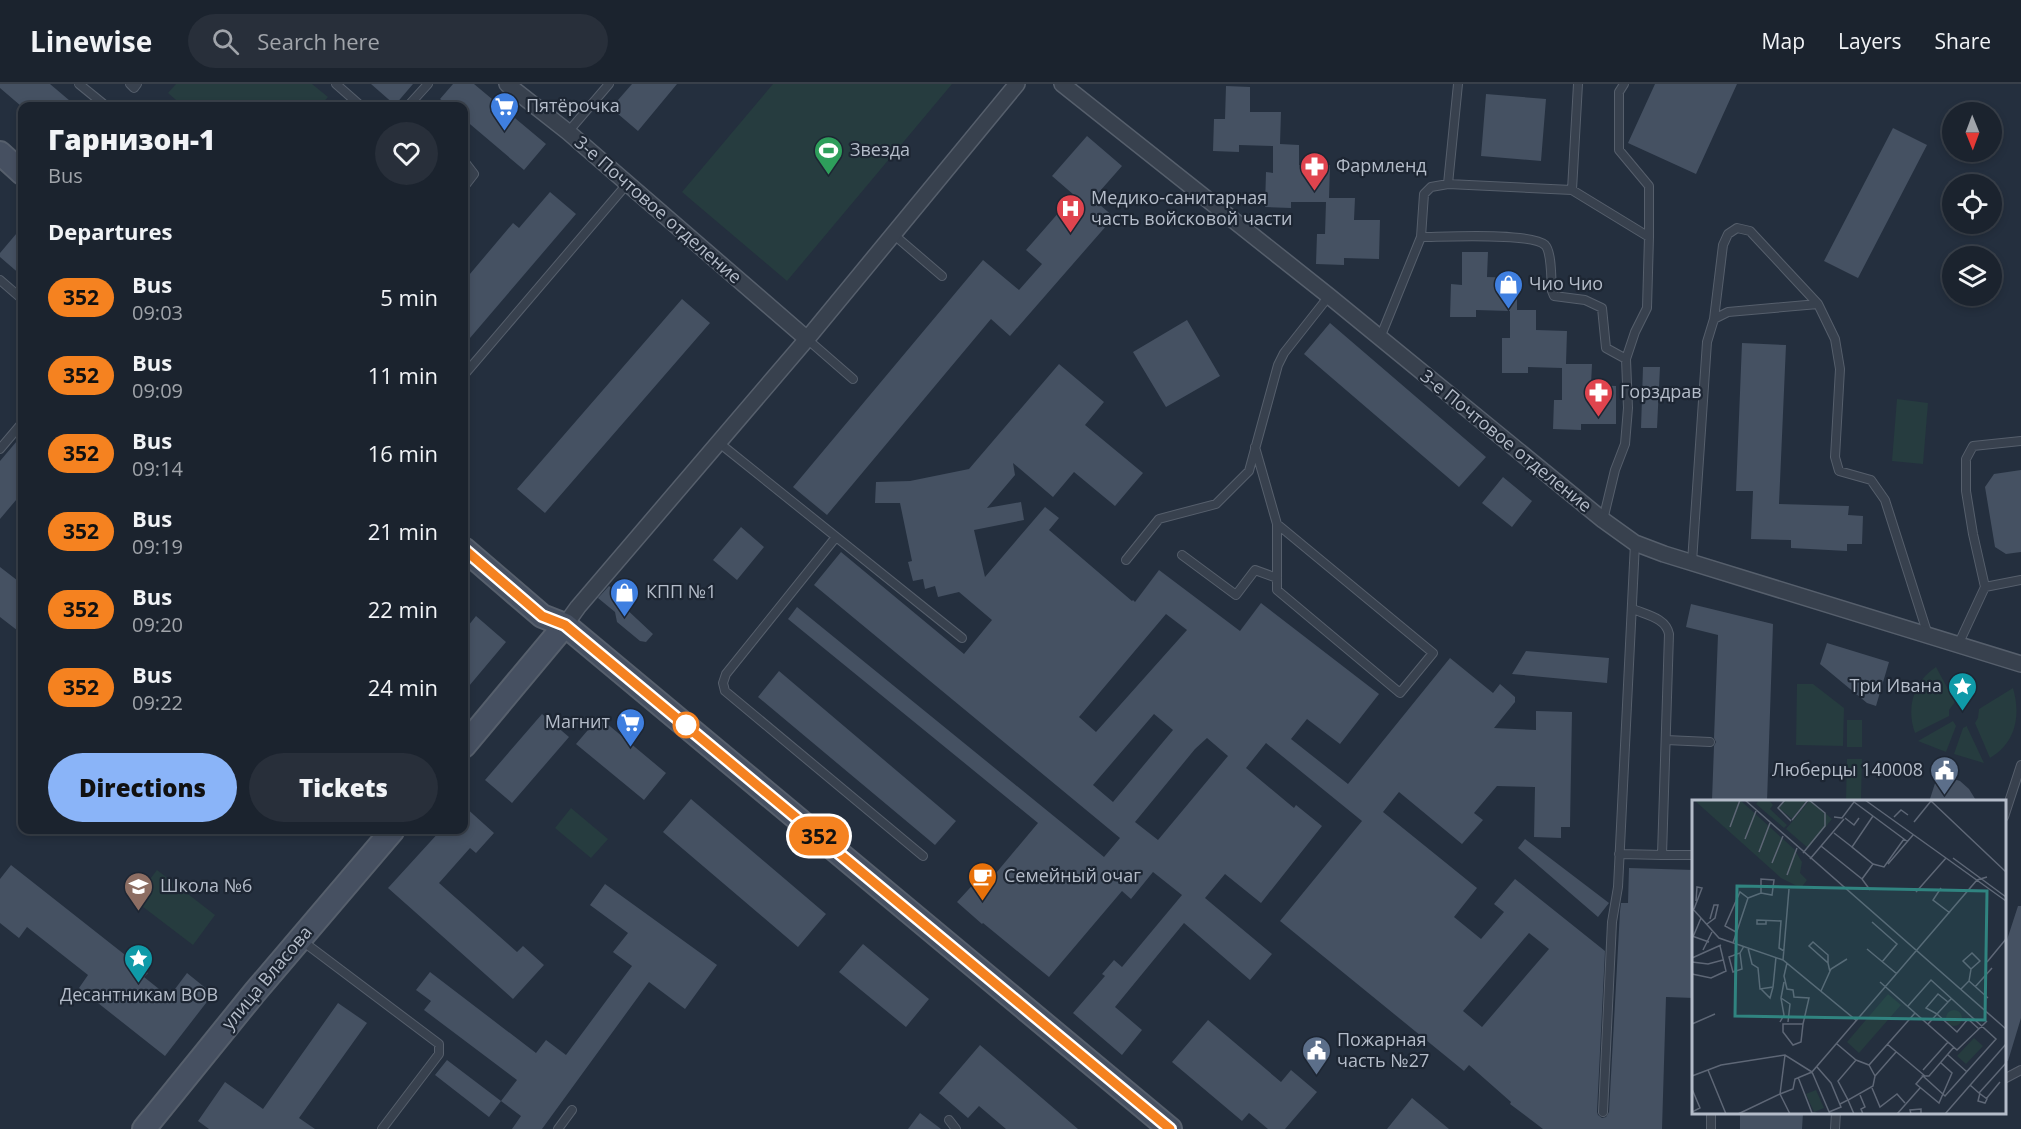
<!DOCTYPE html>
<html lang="en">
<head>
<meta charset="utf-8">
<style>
	body { margin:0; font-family:"Open Sans",sans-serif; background:#282f3a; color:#f1f3f6; height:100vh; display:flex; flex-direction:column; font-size:22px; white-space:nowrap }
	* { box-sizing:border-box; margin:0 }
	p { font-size:20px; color:#a0a4aa }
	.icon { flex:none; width:33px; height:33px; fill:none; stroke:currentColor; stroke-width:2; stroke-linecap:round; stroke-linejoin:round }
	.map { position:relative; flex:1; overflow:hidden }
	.details { position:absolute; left:18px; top:18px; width:450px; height:732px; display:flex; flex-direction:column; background:#1b232e; border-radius:12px; box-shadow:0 3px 9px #0003,0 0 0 2px #39404a }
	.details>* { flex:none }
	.badge { padding:0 12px; border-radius:20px; font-size:21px; line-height:39px }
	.needle { width:39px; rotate:179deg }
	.controls { position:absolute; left:1942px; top:18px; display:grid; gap:12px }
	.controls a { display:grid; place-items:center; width:60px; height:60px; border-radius:50%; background:#1b232e; box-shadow:0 3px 9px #0003,0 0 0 2px #39404a; font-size:30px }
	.map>.badge { position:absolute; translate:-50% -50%; box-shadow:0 0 0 3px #fff }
	h2 { padding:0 30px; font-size:22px; line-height:54px }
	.round { display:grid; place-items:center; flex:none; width:63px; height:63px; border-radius:32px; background:#282f3a }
	.headline { display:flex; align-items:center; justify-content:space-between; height:102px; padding:0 30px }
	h1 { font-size:28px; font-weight:800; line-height:45px }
	.button { display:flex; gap:12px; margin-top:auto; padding:12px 30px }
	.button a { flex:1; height:69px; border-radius:36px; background:#8ab4f8; color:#111; font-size:24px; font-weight:800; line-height:69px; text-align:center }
	.button a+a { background:#282f3a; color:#f1f3f6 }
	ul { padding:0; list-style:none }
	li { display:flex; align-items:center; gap:18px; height:78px; padding:0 30px }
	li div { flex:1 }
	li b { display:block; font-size:22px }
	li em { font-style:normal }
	li .badge { min-width:66px; font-weight:700; text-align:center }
	header { display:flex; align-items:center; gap:36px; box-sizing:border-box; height:84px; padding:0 30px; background:#1b232e; border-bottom:2px solid #39404a }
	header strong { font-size:28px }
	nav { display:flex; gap:33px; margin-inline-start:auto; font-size:21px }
	.search { width:420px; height:54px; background:#282f3a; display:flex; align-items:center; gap:15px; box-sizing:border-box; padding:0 21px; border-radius:33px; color:#a0a4aa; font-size:22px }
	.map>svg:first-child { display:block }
</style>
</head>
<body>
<header>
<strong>Linewise</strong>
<div class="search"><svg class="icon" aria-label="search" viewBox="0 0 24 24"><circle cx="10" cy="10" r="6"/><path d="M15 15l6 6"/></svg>Search here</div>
<nav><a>Map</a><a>Layers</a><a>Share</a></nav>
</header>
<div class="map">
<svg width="2021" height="1045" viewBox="0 0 2021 1045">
	<rect width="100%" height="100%" fill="#242f3e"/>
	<path fill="#263c3f" d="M176,0H312L328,13L320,22H183L168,9Z
		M773,0H952L787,197L682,108Z
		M1897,315L1928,319L1923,380L1892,377Z
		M1936,583L1955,618L1949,626V632L1915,649C1906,624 1913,598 1936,583Z
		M1797,600H1813L1844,624L1843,662L1796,661Z
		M2013,604C2021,631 2016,659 1990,674L1975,639L1978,634L1979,625Z
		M1847,636H1862V663H1847Z
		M1953,637L1956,642L1946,668L1918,657Z
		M1967,642V643L1984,679L1954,670L1963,644Z
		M1847,675H1862L1861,716L1846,715Z
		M571,724L608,755L591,774L555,744Z
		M157,786L215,831L193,861L134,816Z"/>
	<path fill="#455162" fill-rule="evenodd" d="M0,0H50L76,22H21L0,4Z
		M371,0H413L395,21Z
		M453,0H474L546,60L524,86L464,35V22H449L440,15Z
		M632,0H677L638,47L611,24Z
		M1655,0H1737L1696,90L1628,59Z
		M1226,2L1250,3V28H1281L1280,60L1299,61V81H1330L1329,114H1355L1354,136H1380L1379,175L1344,174V181L1316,180L1317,150H1325L1326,118H1291V124L1265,123L1266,88L1273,89V62L1239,61V68L1213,67L1214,35H1225Z
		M1486,10L1546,15L1541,77L1481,72Z
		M1893,44L1927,61L1858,194L1824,177Z
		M1087,52L1122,82L1093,115L1114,133L1010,252L991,235L827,431L793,403L983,176L1019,206L1042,180L1026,166L1074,111L1052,92Z
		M550,108L576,130L464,261V197L513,139L519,144Z
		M22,143V192L0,173V169Z
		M1462,168H1488L1487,193L1517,194V226H1536V246L1567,247L1566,280H1592L1591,301L1616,302V340H1581V346L1553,345L1554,316H1562V284L1528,283V289H1502V254H1510V227L1476,226V233H1450L1451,200L1462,201Z
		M682,215L710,239L545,429L517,405Z
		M1187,236L1220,292L1166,323L1133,268Z
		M1330,239L1486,373L1459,403L1304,270Z
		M1742,259L1786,261L1779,420L1849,422L1848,431L1863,432L1862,460H1847V467L1791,464V456L1751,455L1753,407H1736Z
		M1059,280L1104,318L1085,341L1143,389L1115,422L1074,388L1053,413L1013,379L1015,391L987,424L1021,418L1024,436L974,446L985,493L1045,423L1059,434L1049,446L1132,517L1133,516L1135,518L1159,486L1240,547L1261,519L1379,610L1340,660L1307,635L1291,655L1348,700L1450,574L1493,609L1500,600L1515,613V618L1494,644L1536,646V627L1572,628L1570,743H1561V754L1534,753L1535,703L1497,702L1474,729L1483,736L1462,760L1399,708L1383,728L1477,804L1454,833L1481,855L1504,828L1494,820L1515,795L1605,867L1597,1028L1598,1031L1602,1034L1606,1033L1609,1028L1620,827L1621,819H1628L1629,784L1694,786V914L1666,913L1662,1045H1543L1510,1020L1511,1018L1469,981L1464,987L1280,837L1362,737L1266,659L1246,684L1294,724L1296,721L1322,742L1261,819L1225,790L1205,814L1272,870L1250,896L1184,839L1115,923L1142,946L1122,971L1073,929L1105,892L1102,890L1114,876L1122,883L1182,811L1153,788L1131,815L1122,807L1049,893L983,839L982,840L957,818L979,794L986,801L1038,739L788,535L797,523L1104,773L1120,754L814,501L841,468L964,570L992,536L959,508L938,513L935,502L925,505L923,495L913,497L908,478L912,477L900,419H875L876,398L910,397L969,385ZM1166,530L1187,546L1096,648L1079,633ZM1154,630L1173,646L1113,718L1093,701ZM1207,654L1228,672L1158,756L1135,738L1195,665ZM1529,849L1549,865L1482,943L1463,927Z
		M1643,283H1660L1657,344H1641Z
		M22,351V409L0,435V377Z
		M2021,386V468L2006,470L1995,463L1985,403L1994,390Z
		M1503,393L1532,417L1512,443L1482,419Z
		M741,443L764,463L737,496L713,476Z
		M0,483L22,500V550L0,533Z
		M609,502L626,516L622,521L653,550L646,558L640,557L617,538L615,528L598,514Z
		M1691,520L1773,540L1767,718L1712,716L1714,662L1716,658L1714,654L1718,551L1686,543Z
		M476,532L506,558L464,608V547Z
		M1827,559L1889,578L1876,622L1867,619L1820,580Z
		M1526,567L1609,574L1607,599L1512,590Z
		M779,587L956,737L935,761L758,613Z
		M542,630L569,653L512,719L485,696Z
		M599,633L666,689L644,716L576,660Z
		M1938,690L1960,697L1969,705L1977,718H1929Z
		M691,715L826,830L798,863L663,748Z
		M464,722L494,749L476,769L470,764L439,799L517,868L523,862L544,881L513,915L388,804L441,746H464Z
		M1525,755L1609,819L1598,833L1518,764Z
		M11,781L148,889L144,893L169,913L187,889L213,910L165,972L79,904L88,891L27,843L19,854L0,839V795Z
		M605,800L717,881L685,925L649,898L542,1045H512L521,1032L501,1017L517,996L424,926L431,917L416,906L430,888L536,969L546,956L566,971L632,882L613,868L628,849L590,821Z
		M2018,822H2021V934L2008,977H2004V865Z
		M863,860L929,915L906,943L839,888Z
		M338,919L367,939L299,1034L315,1045H209L198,1037L225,998L263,1025Z
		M1208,936L1281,998L1291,986L1317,1008L1285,1045H1268L1249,1029L1242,1037L1172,978Z
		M980,961L1078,1045H1006L979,1022L968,1034L939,1009Z
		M447,976L501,1017L489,1033L435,991Z
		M1412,1014L1449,1045H1387Z
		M920,1029L941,1045H908Z
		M1740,1029H1803L1802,1045H1740Z"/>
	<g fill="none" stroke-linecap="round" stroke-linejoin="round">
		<defs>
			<path id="lane" d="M79,0L106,22
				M130,0L134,4L137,0
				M336,0L361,22
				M1458,0L1448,100L1431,103L1424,110L1421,153C1442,153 1531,148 1545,161C1552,168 1551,196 1552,207L1554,212L1585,216L1602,224L1606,264L1626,275L1628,324L1625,360L1615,386L1603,436
				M1578,0L1572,106L1649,153L1647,224L1635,248L1626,275
				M1624,0L1619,8V66L1649,102V153
				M408,22L428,0
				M568,48L609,0
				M464,77L474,90L464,103
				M1448,100L1572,106
				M893,150L942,192
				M0,196L22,215
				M1714,235L1723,161L1728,150L1737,144L1750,147L1818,220
				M1380,254L1421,153
				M807,255L853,295
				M464,291L627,100
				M718,358L962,554
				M1255,363L1277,440L1433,569L1400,609L1277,506V440
				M0,365L22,339
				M836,453L726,590L723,599L725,607L923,772
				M1182,471L1236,511L1255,486L1277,494
				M1126,476L1159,435L1216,420L1249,387L1278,281L1284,269L1329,212
				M1692,478L1707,258L1714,235L1728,228L1818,220L1835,255L1840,285L1835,373L1839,387L1871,396L1885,416L1928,551
				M1985,503L2021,496
				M1633,525C1647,531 1666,534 1669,550L1662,771H1694
				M1958,561L1985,503L1973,450L1966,407V375L1973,362L2021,357
				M1666,656L1710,658
				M2004,733L2021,681
				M1619,770L1662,771
				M301,856L439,960V970L382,1045
				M2004,995L2021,986
				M1603,1028L1612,838L1618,803L1635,459
				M949,1036L956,1045
				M558,1045L572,1026
				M1711,1045V1028
				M1835,1045L1836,1028"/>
			<path id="street" d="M507,0L568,48L807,255
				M1062,0L1329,212L1603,436L1635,459L1664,470L2021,580
				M565,541L578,523L807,255L1017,0"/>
			<path id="secondary" d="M0,69L22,89
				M464,465L542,532L565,541L1170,1045
				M464,662L565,541
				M144,1045L255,908L393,746"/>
		</defs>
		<use href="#lane" stroke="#565f6c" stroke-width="10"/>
		<use href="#street" stroke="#565f6c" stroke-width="18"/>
		<use href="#secondary" stroke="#565f6c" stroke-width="26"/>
		<use href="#lane" stroke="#38414e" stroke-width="8"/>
		<use href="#street" stroke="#38414e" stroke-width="15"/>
		<use href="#secondary" stroke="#465061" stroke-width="22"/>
	</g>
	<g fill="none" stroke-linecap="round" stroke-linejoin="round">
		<defs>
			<path id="line" d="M464,465L542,532L565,541L1170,1045"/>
		</defs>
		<use href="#line" stroke="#fff" stroke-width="14"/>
		<use href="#line" stroke="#f58220" stroke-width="9"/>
	</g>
	<defs>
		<symbol id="supermarket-pin" viewBox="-11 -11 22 30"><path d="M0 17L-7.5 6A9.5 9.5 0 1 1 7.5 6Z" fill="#3f7fe0" stroke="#1d2633"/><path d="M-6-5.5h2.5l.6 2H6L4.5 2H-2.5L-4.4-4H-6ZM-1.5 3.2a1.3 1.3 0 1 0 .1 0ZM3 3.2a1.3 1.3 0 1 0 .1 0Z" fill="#fff"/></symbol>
		<symbol id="stadium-pin" viewBox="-11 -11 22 30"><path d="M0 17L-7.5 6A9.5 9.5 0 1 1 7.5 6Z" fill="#2e9e5b" stroke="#1d2633"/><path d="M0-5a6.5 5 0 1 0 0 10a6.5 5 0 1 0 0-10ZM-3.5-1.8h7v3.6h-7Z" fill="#fff"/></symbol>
		<symbol id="pharmacy-pin" viewBox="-11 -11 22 30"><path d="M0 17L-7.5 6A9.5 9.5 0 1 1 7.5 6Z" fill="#e0444e" stroke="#1d2633"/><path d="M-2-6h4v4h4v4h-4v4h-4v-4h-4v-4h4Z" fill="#fff"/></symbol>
		<symbol id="hospital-pin" viewBox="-11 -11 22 30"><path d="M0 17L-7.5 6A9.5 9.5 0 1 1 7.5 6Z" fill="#e0444e" stroke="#1d2633"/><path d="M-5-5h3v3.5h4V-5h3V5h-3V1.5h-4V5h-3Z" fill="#fff"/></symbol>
		<symbol id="shop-pin" viewBox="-11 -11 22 30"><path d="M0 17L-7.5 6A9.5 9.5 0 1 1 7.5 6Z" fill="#3f7fe0" stroke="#1d2633"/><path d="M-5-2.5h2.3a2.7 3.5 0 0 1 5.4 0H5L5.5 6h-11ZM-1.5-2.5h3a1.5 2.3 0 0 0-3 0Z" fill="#fff"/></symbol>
		<symbol id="sight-pin" viewBox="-11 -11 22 30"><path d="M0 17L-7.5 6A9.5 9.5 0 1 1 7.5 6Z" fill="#0f9aa8" stroke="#1d2633"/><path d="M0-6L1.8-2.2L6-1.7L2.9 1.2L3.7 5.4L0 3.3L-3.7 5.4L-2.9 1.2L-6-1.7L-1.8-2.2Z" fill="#fff"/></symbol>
		<symbol id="civic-pin" viewBox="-11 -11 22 30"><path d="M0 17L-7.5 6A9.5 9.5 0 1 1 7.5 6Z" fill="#5c6f8a" stroke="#1d2633"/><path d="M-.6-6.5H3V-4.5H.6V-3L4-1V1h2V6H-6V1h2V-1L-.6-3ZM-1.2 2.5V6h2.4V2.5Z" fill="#fff"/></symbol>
		<symbol id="cafe-pin" viewBox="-11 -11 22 30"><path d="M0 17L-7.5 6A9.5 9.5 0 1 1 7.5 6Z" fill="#e8710a" stroke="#1d2633"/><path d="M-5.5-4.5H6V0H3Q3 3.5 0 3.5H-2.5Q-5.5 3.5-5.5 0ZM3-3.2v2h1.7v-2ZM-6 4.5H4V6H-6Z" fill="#fff"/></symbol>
		<symbol id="school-pin" viewBox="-11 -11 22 30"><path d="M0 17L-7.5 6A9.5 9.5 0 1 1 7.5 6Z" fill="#8d6e63" stroke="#1d2633"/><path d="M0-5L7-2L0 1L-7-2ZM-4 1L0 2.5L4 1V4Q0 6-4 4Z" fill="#fff"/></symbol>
	</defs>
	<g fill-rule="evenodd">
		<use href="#supermarket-pin" x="488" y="6" width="33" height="45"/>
		<use href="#stadium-pin" x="812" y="50" width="33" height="45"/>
		<use href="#pharmacy-pin" x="1298" y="66" width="33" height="45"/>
		<use href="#hospital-pin" x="1054" y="108" width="33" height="45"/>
		<use href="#shop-pin" x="1492" y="184" width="33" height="45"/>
		<use href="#pharmacy-pin" x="1582" y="292" width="33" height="45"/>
		<use href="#shop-pin" x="608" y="492" width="33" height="45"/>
		<use href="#sight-pin" x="1946" y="586" width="33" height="45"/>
		<use href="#supermarket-pin" x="614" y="622" width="33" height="45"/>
		<use href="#civic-pin" x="1928" y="670" width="33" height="45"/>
		<use href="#cafe-pin" x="966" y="776" width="33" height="45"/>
		<use href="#school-pin" x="122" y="786" width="33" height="45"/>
		<use href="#sight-pin" x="122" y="858" width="33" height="45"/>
		<use href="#civic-pin" x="1300" y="950" width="33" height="45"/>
	</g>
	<circle fill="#fff" stroke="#f58220" stroke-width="3" cx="686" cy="641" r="12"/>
	<g text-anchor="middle" stroke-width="4.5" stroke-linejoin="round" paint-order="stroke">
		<g font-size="18" fill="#b4bcc9" stroke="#1d2633" text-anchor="start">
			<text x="526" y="28">Пятёрочка</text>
			<text x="850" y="72">Звезда</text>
			<text x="1336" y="88">Фармленд</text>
			<text x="1091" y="120">Медико-санитарная<tspan x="1091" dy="21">часть войсковой части</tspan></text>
			<text x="1529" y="206">Чио Чио</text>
			<text x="1620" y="314">Горздрав</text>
			<text x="646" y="514">КПП №1</text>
			<text x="1942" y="608" text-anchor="end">Три Ивана</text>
			<text x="610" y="644" text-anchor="end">Магнит</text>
			<text x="1923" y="692" text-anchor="end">Люберцы 140008</text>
			<text x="1004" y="798">Семейный очаг</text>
			<text x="160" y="808">Школа №6</text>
			<text x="139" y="917" text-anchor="middle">Десантникам ВОВ</text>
			<text x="1337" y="962">Пожарная<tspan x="1337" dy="21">часть №27</tspan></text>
		</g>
		<g font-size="18" fill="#b4bcc9" stroke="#1d2633">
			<text transform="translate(658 126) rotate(41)" y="6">3-е Почтовое отделение</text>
			<text transform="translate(1506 357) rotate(39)" y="6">3-е Почтовое отделение</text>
			<text transform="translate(267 894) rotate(-50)" y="6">улица Власова</text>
		</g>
	</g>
	<g transform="translate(1692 716)">
		<rect width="314" height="314" fill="#242f3e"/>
		<path d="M2,0H48L102,49L110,62L108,73L115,80L109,88L89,78ZM67,0H77L81,5L78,9L95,25L92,28L64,4ZM93,0H115L100,19L87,8ZM118,0L140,19L116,48L94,29ZM196,194L209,205L167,253L155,242ZM254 218a8 8 0 1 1 16 0a8 8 0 1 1-16 0ZM282,238L291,246L274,264L265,256ZM124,290L132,308L122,312L114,294Z" fill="#263c3f"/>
		<path fill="none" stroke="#5e6776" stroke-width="1.5" d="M53,0L314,229M93,0L86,8L99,21M173,0L314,101M239,1L314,72M181,16L160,47L181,64L192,67L212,39M142,17L150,18L162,2L216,42M202,17L209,10L216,15M153,18L162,25L167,18M100,20L116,0M222,22L239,1M38,27L48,0M142,33L160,47M53,39L64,11M129,46L170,79L178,90M67,52L78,23M111,53L133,26V13L117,0M261,58L314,97M118,59L152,19M80,63L91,36M196,64L221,35M95,75L105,48M170,79L181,64M249,88L241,100L258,113M224,92L254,58M56,98L69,93L80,95L82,80L69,79V93M0,108L27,138L91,160L165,221M2,109L10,88L5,87L4,101M74,120V124H65V120L89,121L87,148L92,151M180,122L205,144L190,162M15,124L23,118L26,105H22L18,119M0,136L17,142M1,137L9,118M41,143L56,98L48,92L33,126L44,132M56,148L60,164L66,168L68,189L81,187L84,157M175,149L205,174M11,150L20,132M48,153L50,169L41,172L37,157L48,153L52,146M0,158L29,145M91,160L97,89M0,162L16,164L31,160M295,162L314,139M95,163L92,176L95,189L101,190L102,197L117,198L111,224H91V232L101,245L109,242L111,224M136,163V155L121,142L117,146L136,163L138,172M0,174L19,178L34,171L28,146M277,181L296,198M92,182L89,198L98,204L96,222M188,182L265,250L295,221M283,187L300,168M69,189L78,198L81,187M269,189L277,181L279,169L271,161L280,153L288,161L279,169M129,191L139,169L155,159M256,202L246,194L234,208L245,214L256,202L259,199M216,206L239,180L304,239L253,296L231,276H237L262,247M88,222L92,215L89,198M0,224L23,214M236,224L245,214L265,232L276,219L287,229M145,244L164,260L177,265L223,213M195,244L233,276M256,255L275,272M125,267L139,283L149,307L137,312M16,270L34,314M231,270L256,242M0,276L29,265L93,255L120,272M183,276L204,252M231,276L224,284L247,303L260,273L249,263M106,277L120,313L127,314M278,285L287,293L295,299L293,303L286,301L288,293M180,288L188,307L205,294L213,303M0,289L8,308L0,312M287,293L314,263M168,295L173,307L169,309L171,314M294,299L308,282M148,304L156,300L146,281L164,260M46,314L88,294L93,255M98,314L88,294L101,289L103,279L120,272M138,314L120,272L285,80L295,77M162,314L156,300L181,286L183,276L177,265M205,314L228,288M219,314L218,310L229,309V314M253,314L314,244"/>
		<path fill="#308480" fill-opacity="0.15" stroke="#308480" stroke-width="3" d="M45,86L295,91L293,220L43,216Z"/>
		<rect width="314" height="314" fill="none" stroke="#b4bcc9" stroke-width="3"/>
	</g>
</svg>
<div class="controls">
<a><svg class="needle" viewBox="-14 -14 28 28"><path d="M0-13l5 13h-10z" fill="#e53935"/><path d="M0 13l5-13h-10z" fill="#a0a4aa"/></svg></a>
<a><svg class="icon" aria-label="locate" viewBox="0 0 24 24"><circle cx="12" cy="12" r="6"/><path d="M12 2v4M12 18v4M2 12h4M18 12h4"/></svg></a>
<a><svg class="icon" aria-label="layers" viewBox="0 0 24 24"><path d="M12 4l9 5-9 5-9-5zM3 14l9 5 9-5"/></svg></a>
</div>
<b class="badge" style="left:819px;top:752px;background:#f58220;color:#111">352</b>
<section class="details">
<div class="headline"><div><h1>Гарнизон-1</h1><p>Bus</p></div><a class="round"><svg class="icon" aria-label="heart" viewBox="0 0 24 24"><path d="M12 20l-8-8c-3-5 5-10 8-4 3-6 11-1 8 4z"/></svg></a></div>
<h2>Departures</h2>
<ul>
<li><span class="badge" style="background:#f58220;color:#111">352</span><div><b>Bus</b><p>09:03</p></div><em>5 min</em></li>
<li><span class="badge" style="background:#f58220;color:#111">352</span><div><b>Bus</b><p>09:09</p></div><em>11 min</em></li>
<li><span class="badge" style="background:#f58220;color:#111">352</span><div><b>Bus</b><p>09:14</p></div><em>16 min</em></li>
<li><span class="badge" style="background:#f58220;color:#111">352</span><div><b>Bus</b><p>09:19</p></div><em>21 min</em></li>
<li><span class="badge" style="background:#f58220;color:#111">352</span><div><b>Bus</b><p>09:20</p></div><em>22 min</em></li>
<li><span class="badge" style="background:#f58220;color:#111">352</span><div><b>Bus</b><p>09:22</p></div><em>24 min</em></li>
</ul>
<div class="button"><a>Directions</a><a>Tickets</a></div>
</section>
</div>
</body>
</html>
